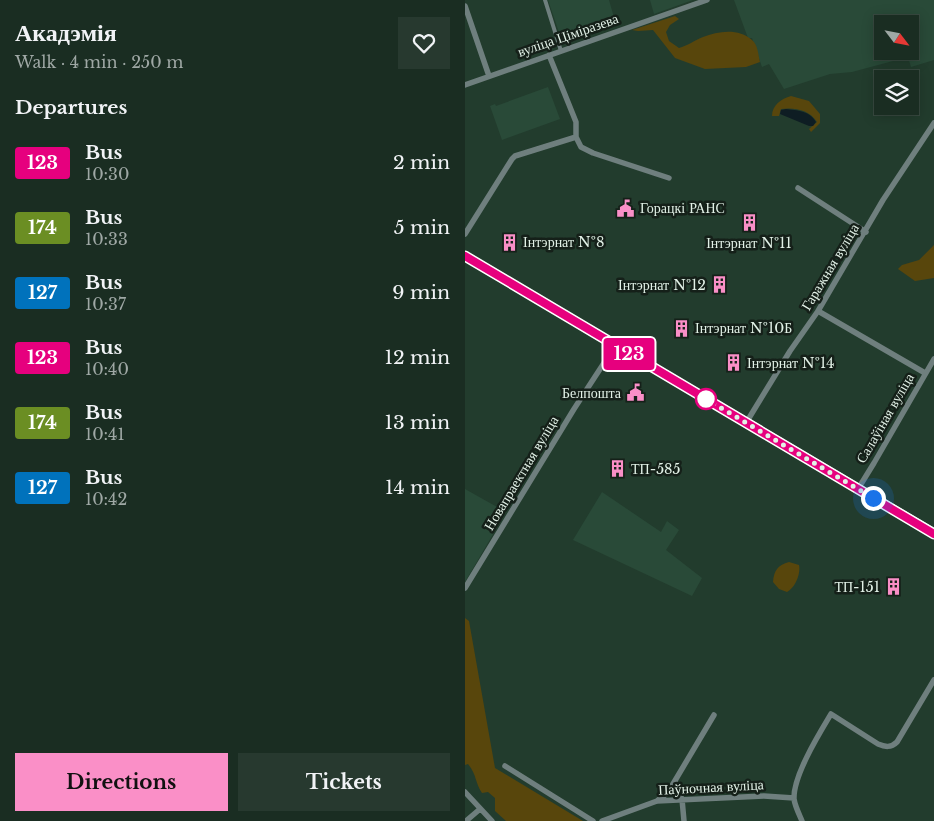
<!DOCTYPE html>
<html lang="en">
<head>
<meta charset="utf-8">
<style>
	body { margin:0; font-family:"Libre Baskerville",serif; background:#27392f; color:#f1f3f6; height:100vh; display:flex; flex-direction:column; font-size:19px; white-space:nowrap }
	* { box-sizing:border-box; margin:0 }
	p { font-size:16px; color:#9fa8a5 }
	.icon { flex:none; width:28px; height:28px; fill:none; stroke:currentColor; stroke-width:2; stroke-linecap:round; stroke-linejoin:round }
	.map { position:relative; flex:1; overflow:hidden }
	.details { display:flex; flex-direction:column; background:#1a2d22; width:465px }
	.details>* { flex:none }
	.badge { padding:0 10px; border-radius:4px; font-size:18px; line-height:32px }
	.needle { width:32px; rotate:122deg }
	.controls { position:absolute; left:409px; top:15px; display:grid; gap:10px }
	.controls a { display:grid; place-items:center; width:45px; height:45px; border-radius:0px; background:#1a2d22; box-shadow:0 2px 12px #0003,0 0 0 1px #384940; font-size:25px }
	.you { position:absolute; width:25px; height:25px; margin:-12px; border:4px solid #fff; border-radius:50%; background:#1a73e8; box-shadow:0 0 0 8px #1a73e833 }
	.map>.badge { position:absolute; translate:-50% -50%; box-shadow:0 0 0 2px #fff }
	h2 { padding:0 15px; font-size:19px; line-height:45px }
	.round { display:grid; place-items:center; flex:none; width:52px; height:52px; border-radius:0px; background:#27392f }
	.overview { display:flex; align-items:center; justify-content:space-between; height:85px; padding:0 15px }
	h1 { font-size:24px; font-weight:800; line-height:38px }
	.button { display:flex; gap:10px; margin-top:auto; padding:10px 15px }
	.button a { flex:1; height:58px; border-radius:0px; background:#fa8fc7; color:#111; font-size:20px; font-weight:800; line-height:58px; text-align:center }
	.button a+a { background:#27392f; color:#f1f3f6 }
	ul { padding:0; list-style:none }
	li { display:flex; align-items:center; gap:15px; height:65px; padding:0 15px }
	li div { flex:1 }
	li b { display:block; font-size:19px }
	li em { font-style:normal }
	li .badge { min-width:55px; font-weight:700; text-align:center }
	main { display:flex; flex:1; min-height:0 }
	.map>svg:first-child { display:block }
</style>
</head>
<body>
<main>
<section class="details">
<div class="overview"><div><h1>Акадэмія</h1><p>Walk · 4 min · 250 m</p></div><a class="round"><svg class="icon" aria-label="heart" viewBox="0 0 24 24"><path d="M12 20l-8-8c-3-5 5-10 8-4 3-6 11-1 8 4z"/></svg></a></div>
<h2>Departures</h2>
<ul>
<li><span class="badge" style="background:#e6007e;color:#fff">123</span><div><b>Bus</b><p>10:30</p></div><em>2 min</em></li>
<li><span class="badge" style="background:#6b8e23;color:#fff">174</span><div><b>Bus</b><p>10:33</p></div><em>5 min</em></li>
<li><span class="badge" style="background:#0072bc;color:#fff">127</span><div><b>Bus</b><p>10:37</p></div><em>9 min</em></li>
<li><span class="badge" style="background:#e6007e;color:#fff">123</span><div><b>Bus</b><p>10:40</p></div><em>12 min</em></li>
<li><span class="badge" style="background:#6b8e23;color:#fff">174</span><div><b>Bus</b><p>10:41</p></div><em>13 min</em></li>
<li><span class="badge" style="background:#0072bc;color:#fff">127</span><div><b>Bus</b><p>10:42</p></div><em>14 min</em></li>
</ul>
<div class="button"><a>Directions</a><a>Tickets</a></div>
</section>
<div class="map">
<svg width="469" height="821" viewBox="0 0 469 821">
	<rect width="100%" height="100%" fill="#223c2d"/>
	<path fill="#294a38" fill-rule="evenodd" d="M83,0H144L150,21L97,41Z
		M185,0H228L189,14Z
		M269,0H469V60L446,67L443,57L387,72L365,74L319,89L304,64L297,67L287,38H283ZM418,24H445V51H418Z
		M83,87L95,119L37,140L25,106L30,104L31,106Z
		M0,489L41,512L0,582Z
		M137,492L196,532L202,521L214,530L201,550L237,578L227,596L108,540Z"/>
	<path fill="#58460c" d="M210,16L214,19L205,25L201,32L204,41L214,48C222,46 230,40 238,37C253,31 274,28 287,40C293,45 293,54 295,62L281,67L240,69L210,58L188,30L173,31L167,30Z
		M326,96L344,101L355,114V123L346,132L344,129L352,122C345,110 329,107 316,109L314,116H307C307,105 316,99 326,96Z
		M469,245V278L450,281L433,269L437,265L454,260Z
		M324,562L334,565C336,574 330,588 322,592L314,589L308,582C309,570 313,565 324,562Z
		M0,618L4,621L30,768L118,821H41L30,811V798L23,792L17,793C10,783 12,775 3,764L0,765Z"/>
	<path fill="#0e1d23" d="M321,109C332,110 345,111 351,122L348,126H344L315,114L316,110Z"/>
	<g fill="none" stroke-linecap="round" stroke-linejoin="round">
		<path stroke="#6f7f7e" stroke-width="4" d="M80,0L96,51"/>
		<path stroke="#6f7f7e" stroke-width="5.5" d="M0,6L24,76
			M84,55L111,122V137L116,147L128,153L204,178
			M0,85L242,0
			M333,188L401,232
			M0,234L47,159L50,156L111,137
			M353,311L460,373
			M281,423L325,351L353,311L418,200L469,123
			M393,489L409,463L469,359
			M0,588L109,409L150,346
			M40,766L128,821
			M0,792L27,821
			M192,801L201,794L208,784
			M1,821L15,809
			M137,821L192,801L299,796L329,798
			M219,821L217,799L208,784L249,715
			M337,821C334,814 330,806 329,799C328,776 354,734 366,714L413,744C420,747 426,748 432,742L469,680"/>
		<path stroke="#a7c8c6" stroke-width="9" d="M0,256L469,533"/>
	</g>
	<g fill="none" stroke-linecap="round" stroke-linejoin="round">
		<defs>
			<path id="line" d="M0,256L469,534"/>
		</defs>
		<use href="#line" stroke="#fff" stroke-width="11"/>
		<use href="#line" stroke="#e6007e" stroke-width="8"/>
		<path stroke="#e2f1e7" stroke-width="5" stroke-dasharray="0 9" d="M241,399L408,498"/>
	</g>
	<defs>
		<symbol id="civic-bare" viewBox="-9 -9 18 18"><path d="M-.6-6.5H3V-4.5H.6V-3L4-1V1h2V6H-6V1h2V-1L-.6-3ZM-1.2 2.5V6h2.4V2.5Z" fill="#fa8fc7" stroke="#152019" stroke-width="2.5" paint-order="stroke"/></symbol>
		<symbol id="building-bare" viewBox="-9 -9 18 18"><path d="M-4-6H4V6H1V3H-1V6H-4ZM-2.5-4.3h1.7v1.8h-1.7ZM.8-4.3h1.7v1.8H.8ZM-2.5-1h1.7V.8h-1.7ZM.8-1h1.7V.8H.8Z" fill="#fa8fc7" stroke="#152019" stroke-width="2.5" paint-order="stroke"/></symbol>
	</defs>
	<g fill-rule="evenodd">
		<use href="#civic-bare" x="148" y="196" width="25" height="25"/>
		<use href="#building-bare" x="272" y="210" width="25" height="25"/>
		<use href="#building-bare" x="32" y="230" width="25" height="25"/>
		<use href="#building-bare" x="242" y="272" width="25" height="25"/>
		<use href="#building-bare" x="204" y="316" width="25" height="25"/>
		<use href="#building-bare" x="256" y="350" width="25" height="25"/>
		<use href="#civic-bare" x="158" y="380" width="25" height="25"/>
		<use href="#building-bare" x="140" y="456" width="25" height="25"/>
		<use href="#building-bare" x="416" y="574" width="25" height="25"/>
	</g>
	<circle fill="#fff" stroke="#e6007e" stroke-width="2.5" cx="241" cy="399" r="10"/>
	<g text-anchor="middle" stroke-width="5" stroke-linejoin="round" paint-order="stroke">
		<g font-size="14" fill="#e2f1e7" stroke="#152019">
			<text transform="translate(103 35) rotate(-19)" y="5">вуліца Ціміразева</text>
			<text transform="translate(365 267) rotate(-59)" y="5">Гаражная вуліца</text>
			<text transform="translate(420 418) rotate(-60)" y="5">Салаўіная вуліца</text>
			<text transform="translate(56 473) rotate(-59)" y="5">Новапраектная вуліца</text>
			<text transform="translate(246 787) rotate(-3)" y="5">Паўночная вуліца</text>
		</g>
		<g font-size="14" fill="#e2f1e7" stroke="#152019" text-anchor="start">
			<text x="175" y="213">Горацкі РАНС</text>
			<text x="58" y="247">Інтэрнат №8</text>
			<text x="284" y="248" text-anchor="middle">Інтэрнат №11</text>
			<text x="241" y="290" text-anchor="end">Інтэрнат №12</text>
			<text x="230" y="333">Інтэрнат №10Б</text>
			<text x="282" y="368">Інтэрнат №14</text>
			<text x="156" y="398" text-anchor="end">Белпошта</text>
			<text x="166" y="474">ТП-585</text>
			<text x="415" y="592" text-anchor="end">ТП-151</text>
		</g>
	</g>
</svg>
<div class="controls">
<a><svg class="needle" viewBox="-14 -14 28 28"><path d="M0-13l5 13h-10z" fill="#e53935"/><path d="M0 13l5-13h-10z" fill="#9fa8a5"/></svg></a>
<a><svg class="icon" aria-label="layers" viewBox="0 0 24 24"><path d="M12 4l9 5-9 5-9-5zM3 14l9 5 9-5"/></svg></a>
</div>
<div class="you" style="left:408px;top:498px"></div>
<b class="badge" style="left:164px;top:354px;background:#e6007e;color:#fff">123</b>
</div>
</main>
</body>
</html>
